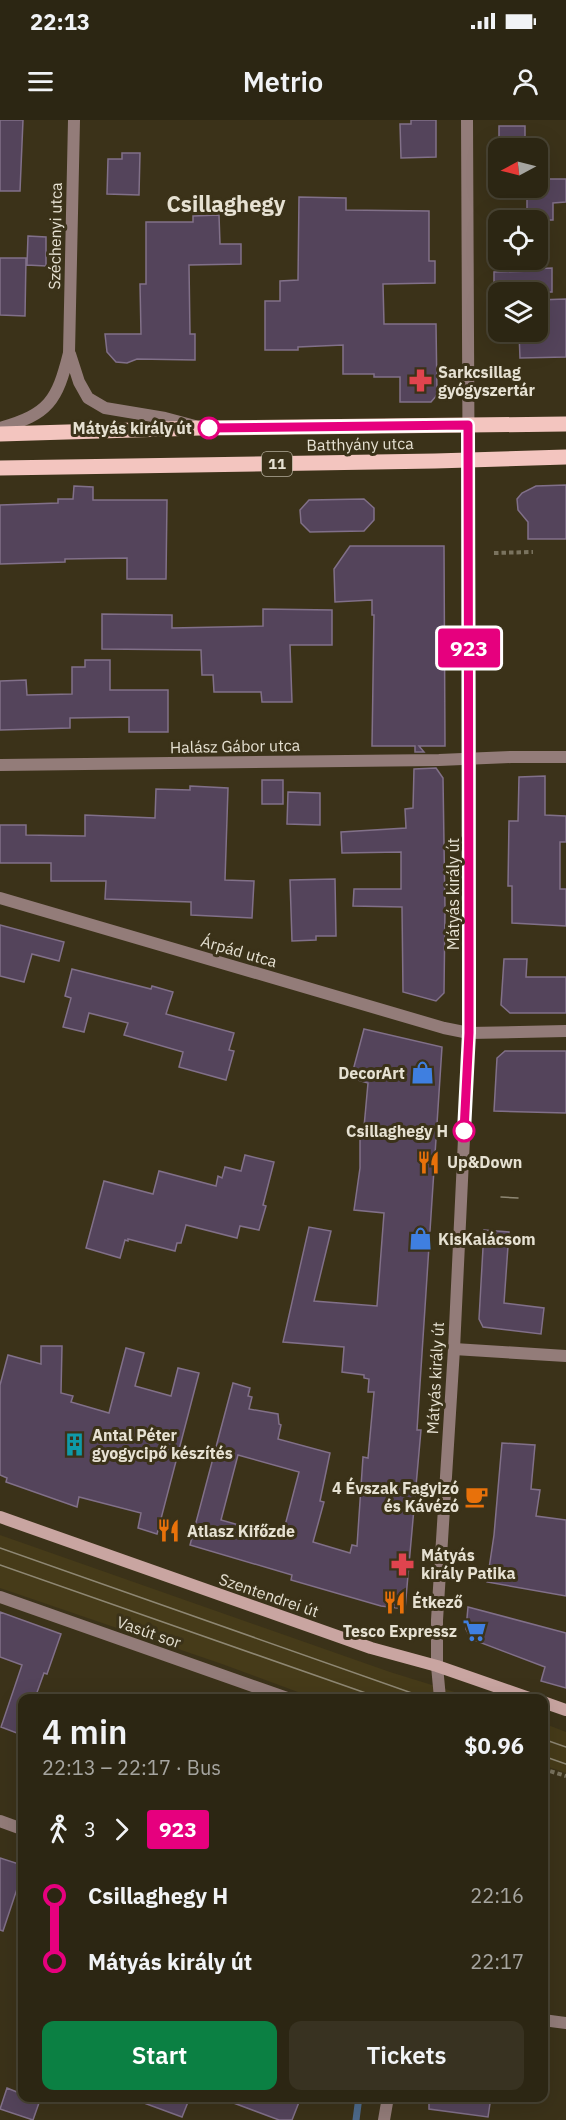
<!DOCTYPE html>
<html lang="en">
<head>
<meta charset="utf-8">
<style>
	body { margin:0; font-family:"IBM Plex Sans",sans-serif; background:#383221; color:#f1f3f6; height:100vh; display:flex; flex-direction:column; font-size:22px; white-space:nowrap }
	* { box-sizing:border-box; margin:0 }
	p { font-size:20px; color:#a6a5a0 }
	.icon { flex:none; width:33px; height:33px; fill:none; stroke:currentColor; stroke-width:2; stroke-linecap:round; stroke-linejoin:round }
	.map { position:relative; flex:1; overflow:hidden }
	.sheet { position:absolute; left:18px; top:1574px; width:530px; height:408px; display:flex; flex-direction:column; background:#2c2613; border-radius:12px; box-shadow:0 6px 24px #0002,0 0 0 2px #484333 }
	.sheet>* { flex:none }
	.badge { padding:0 12px; border-radius:4px; font-size:21px; line-height:39px }
	.needle { width:39px; rotate:263deg }
	.fabs { position:absolute; left:488px; top:18px; display:grid; gap:12px }
	.fabs a { display:grid; place-items:center; width:60px; height:60px; border-radius:12px; background:#2c2613; box-shadow:0 6px 24px #0002,0 0 0 2px #484333; font-size:30px }
	.map>.badge { position:absolute; translate:-50% -50%; box-shadow:0 0 0 3px #fff }
	.legs { display:flex; align-items:center; gap:9px; height:66px; padding:0 24px; font-size:20px }
	.legs p { margin-inline-start:auto }
	.head { display:flex; align-items:center; justify-content:space-between; height:102px; padding:0 24px }
	h1 { font-size:33px; font-weight:600; line-height:45px }
	.button { display:flex; gap:12px; margin-top:auto; padding:12px 24px }
	.button a { flex:1; height:69px; border-radius:12px; background:#0b8043; color:#fff; font-size:24px; font-weight:600; line-height:69px; text-align:center }
	.button a+a { background:#383221; color:#f1f3f6 }
	ul { padding:0 24px; list-style:none }
	li { display:flex; align-items:center; gap:21px; height:66px; font-size:22px }
	li i { display:grid; place-items:center; width:9px; height:100%; margin:0 8px; background:currentColor }
	li i::after { content:''; width:15px; height:15px; margin:-8px; border:4px solid; border-radius:50%; background:#2c2613 }
	li p { margin-inline-start:auto }
	li:first-child i { background:linear-gradient(#0000 50%,currentColor 0) }
	li:last-child i { background:linear-gradient(currentColor 50%,#0000 0) }
	.status { display:flex; justify-content:space-between; align-items:center; height:42px; padding:0 30px; background:#2c2613; direction:ltr }
	.status svg { height:16px; fill:currentColor }
	header { display:flex; justify-content:space-between; align-items:center; height:78px; padding:0 24px; background:#2c2613; font-size:27px; font-weight:600 }
	.map>svg:first-child { display:block }
</style>
</head>
<body>
<div class="status"><b>22:13</b><svg viewBox="0 0 49 12"><path d="M0 12V9h3v3zM5 12V6h3v6zM10 12V3h3v9zM15 12V0h3v12zM26 1h20v11H26zM47 4h2v5h-2z"/></svg></div>
<header><svg class="icon" aria-label="menu" viewBox="0 0 24 24"><path d="M4 6h16M4 12h16M4 18h16"/></svg>Metrio<svg class="icon" aria-label="person" viewBox="0 0 24 24"><circle cx="12" cy="8" r="4"/><path d="M4 21q1-7 8-7t8 7"/></svg></header>
<div class="map">
<svg width="566" height="2000" viewBox="0 0 566 2000">
	<rect width="100%" height="100%" fill="#3b3219"/>
	<path fill="#463b19" d="M0,1415L390,1552L474,1578H314L222,1544L0,1468Z
		M543,1603L566,1612V1653L543,1645Z"/>
	<g fill="none" stroke-linecap="round" stroke-linejoin="round">
		<path stroke="#4d6a8b" stroke-width="7" d="M356,2000L359,1977"/>
	</g>
	<path fill="#54445b" stroke="#817089" stroke-width="1.5" fill-rule="evenodd" d="M0,0H23L20,71H0Z
		M411,0H436V37L401,38L400,4H411Z
		M499,6H525V28H499Z
		M122,33H140L139,75L107,74L108,39H122Z
		M537,59H566V82L553,83V100H535V90H527V68H537Z
		M299,77L346,78V90L429,91V141H435V163L383,164L384,204H436L437,275L431,282H400V257H374V254H343V225L298,227V230H265V181H280V161L298,160Z
		M219,95L220,124H241V144L189,145L190,214H195V240L137,239L127,243L116,242L107,232L105,214H141L140,164H146V102H193V96Z
		M28,116L46,117V146L27,145Z
		M0,138H26L25,196L0,195Z
		M552,148V172H494V152L532,151V149Z
		M566,179V237L520,238L519,212H537V180Z
		M566,365V419H528V402L518,390L517,379L522,373L536,366Z
		M74,366L93,367V380H167L166,459H127V438L65,439V442L0,444V385L58,383V379H73Z
		M364,379L374,388V400L364,411L310,412L301,403L300,390L309,380Z
		M350,426H444L445,626H419L424,632H415V626H372L374,495H372V480L335,482L334,449Z
		M263,489L332,490V525H290L292,582H262L261,572H214L213,555H202L201,530L102,529V494L172,495V508L263,506Z
		M85,540H110V570H168V612H129V597L70,598V608L0,610V561L26,560L27,575L72,574V547H85Z
		M436,648L443,658L445,789L444,873L436,881L403,872L402,787L353,786L354,769H401V732L342,733L341,712L406,708L405,689L413,688L414,649Z
		M545,656V695L566,696V722H560V769H566V806L512,803V766H508L509,701H518L519,657Z
		M262,660H283V684H262Z
		M190,666L228,668L225,760L254,761L252,798L191,795V782L105,779L106,761H51V743H0V705H26V715L85,716V695L155,698L156,669L190,670Z
		M288,672L320,673V705L287,704Z
		M335,759L336,816H316V820L292,821L290,760Z
		M0,805L64,822L59,841L32,834L24,862L0,856Z
		M504,839H527L526,857H566V893H510L501,885Z
		M72,849L151,869L152,866L173,872L166,894L234,913L229,930L234,931L226,960L179,947L183,932L124,915L128,903L89,893L84,912L63,907L71,878L65,876Z
		M364,909L442,927L417,1310H421L405,1489L381,1486L291,1460L292,1455L190,1425L233,1263L250,1268L248,1276L252,1277L249,1289L278,1294L279,1304L281,1305L278,1319L330,1333L320,1381L324,1382L313,1422L350,1433L352,1425L357,1426L363,1337L368,1338L374,1272H368L369,1259L364,1258V1255L342,1252L344,1227L283,1222L309,1107L331,1111L314,1181L377,1186L384,1093L354,1090L360,1048V1017L363,1018L368,963L351,958ZM238,1335L299,1352L282,1417L221,1400Z
		M505,931H566V993L494,991L497,938Z
		M245,1035L274,1042L263,1085L266,1086L259,1110L240,1106L237,1118L186,1105L181,1123H177L175,1131L128,1119V1121L125,1120L120,1138L86,1128L104,1061L153,1074L159,1051L216,1066L218,1056L222,1058L225,1047L241,1051Z
		M484,1110L509,1112L504,1183L544,1188L541,1214L483,1207L479,1199Z
		M41,1226H62L61,1273L73,1276L71,1282L109,1293L126,1228L144,1233L135,1266L171,1276L178,1248L199,1253L157,1414L138,1408L141,1393L79,1377L77,1387L6,1362L7,1358L0,1355V1265L8,1235L41,1244Z
		M502,1323L535,1325L531,1369L540,1370L536,1396L566,1400V1476L487,1462L494,1415Z
		M468,1487L566,1513V1568L541,1561L545,1547L471,1519L466,1509Z
		M0,1492L61,1514L47,1554L44,1553L35,1578H22V1615L1,1607L22,1545L0,1537Z
		M0,1738L22,1745V1754L3,1811L0,1810Z
		M7,1968L22,1974V1977H32L40,1980L33,2000L0,1989Z
		M133,1977H190L182,1997L133,1979Z
		M224,1977H301L292,2000H279L223,1979Z
		M429,1977H491L488,1997L429,1989Z"/>
	<g fill="none" stroke-linecap="round" stroke-linejoin="round">
		<path stroke="#7a735e" stroke-width="4" stroke-dasharray="4.5 3" stroke-linecap="butt" d="M494,433L533,432
			M543,1649L566,1656"/>
		<path stroke="#937c79" stroke-width="12" d="M0,645L439,640L511,637H566
			M0,778L444,908L469,913L566,911
			M454,1229L566,1236
			M0,1477L287,1578
			M0,1701L22,1709
			M543,1900L566,1903"/>
		<path stroke="#937c79" stroke-width="12" d="M70,234L79,262L88,278L105,288L165,298L195,306
			M0,308C49,294 57,281 69,233L74,0
			M440,1578L437,1546V1500L454,1229L469,913L470,639L467,0
			M384,2000L388,1977"/>
		<path stroke="#c9a5a1" stroke-width="12" d="M0,1397L371,1528L437,1546L529,1578
			M543,1582L566,1590"/>
		<path stroke="#f3c5bf" stroke-width="15" d="M0,314L200,308L566,304
			M0,348L435,341L566,337"/>
		<path stroke="#8e8773" stroke-width="1.5" d="M501,1077L518,1078
			M0,1428L426,1578
			M0,1445L380,1578
			M543,1619L566,1627
			M543,1636L566,1644"/>
	</g>
	<g fill="none" stroke-linecap="round" stroke-linejoin="round">
		<defs>
			<path id="line-1" d="M209,308L468,305L469,844V913L464,1011"/>
		</defs>
		<use href="#line-1" stroke="#fff" stroke-width="14"/>
		<use href="#line-1" stroke="#e6007e" stroke-width="9"/>
	</g>
	<defs>
		<symbol id="pharmacy-bare" viewBox="-9 -9 18 18"><path d="M-2-6h4v4h4v4h-4v4h-4v-4h-4v-4h4Z" fill="#e0444e" stroke="#3b3219" stroke-width="2.5" paint-order="stroke"/></symbol>
		<symbol id="shop-bare" viewBox="-9 -9 18 18"><path d="M-5-2.5h2.3a2.7 3.5 0 0 1 5.4 0H5L5.5 6h-11ZM-1.5-2.5h3a1.5 2.3 0 0 0-3 0Z" fill="#3f7fe0" stroke="#3b3219" stroke-width="2.5" paint-order="stroke"/></symbol>
		<symbol id="restaurant-bare" viewBox="-9 -9 18 18"><path d="M-5-6h1v4h1v-4h1v4h1v-4h1v5L-1.5 .5V6h-2V.5L-5-1ZM5-6V6H3V1.5H1.5Q1.5-4 5-6Z" fill="#e8710a" stroke="#3b3219" stroke-width="2.5" paint-order="stroke"/></symbol>
		<symbol id="building-bare" viewBox="-9 -9 18 18"><path d="M-4-6H4V6H1V3H-1V6H-4ZM-2.5-4.3h1.7v1.8h-1.7ZM.8-4.3h1.7v1.8H.8ZM-2.5-1h1.7V.8h-1.7ZM.8-1h1.7V.8H.8Z" fill="#0f9aa8" stroke="#3b3219" stroke-width="2.5" paint-order="stroke"/></symbol>
		<symbol id="cafe-bare" viewBox="-9 -9 18 18"><path d="M-5.5-4.5H6V0H3Q3 3.5 0 3.5H-2.5Q-5.5 3.5-5.5 0ZM3-3.2v2h1.7v-2ZM-6 4.5H4V6H-6Z" fill="#e8710a" stroke="#3b3219" stroke-width="2.5" paint-order="stroke"/></symbol>
		<symbol id="supermarket-bare" viewBox="-9 -9 18 18"><path d="M-6-5.5h2.5l.6 2H6L4.5 2H-2.5L-4.4-4H-6ZM-1.5 3.2a1.3 1.3 0 1 0 .1 0ZM3 3.2a1.3 1.3 0 1 0 .1 0Z" fill="#3f7fe0" stroke="#3b3219" stroke-width="2.5" paint-order="stroke"/></symbol>
	</defs>
	<g fill-rule="evenodd">
		<use href="#pharmacy-bare" x="404" y="244" width="33" height="33"/>
		<use href="#shop-bare" x="406" y="936" width="33" height="33"/>
		<use href="#restaurant-bare" x="412" y="1026" width="33" height="33"/>
		<use href="#shop-bare" x="404" y="1102" width="33" height="33"/>
		<use href="#building-bare" x="58" y="1308" width="33" height="33"/>
		<use href="#cafe-bare" x="460" y="1360" width="33" height="33"/>
		<use href="#restaurant-bare" x="152" y="1394" width="33" height="33"/>
		<use href="#pharmacy-bare" x="386" y="1428" width="33" height="33"/>
		<use href="#restaurant-bare" x="378" y="1466" width="33" height="33"/>
		<use href="#supermarket-bare" x="458" y="1494" width="33" height="33"/>
	</g>
	<g fill="#fff" stroke="#e6007e" stroke-width="3">
		<circle cx="209" cy="308" r="10"/>
		<circle cx="464" cy="1011" r="10"/>
	</g>
	<g text-anchor="middle" stroke-width="6" stroke-linejoin="round" paint-order="stroke">
		<rect fill="#3b3219" stroke="#b3ac9a" stroke-width="1.5" x="262" y="332" width="30" height="24" rx="4.5"/>
		<g font-size="15" font-weight="bold" fill="#e6e1d2">
			<text x="277" y="349">11</text>
		</g>
		<g font-size="16" fill="#e6e1d2" stroke="#3b3219">
			<text transform="translate(55 116) rotate(-89)" y="6">Széchenyi utca</text>
			<text transform="translate(360 324) rotate(-1)" y="6">Batthyány utca</text>
			<text transform="translate(235 626) rotate(-1)" y="6">Halász Gábor utca</text>
			<text transform="translate(453 774) rotate(-90)" y="6">Mátyás király út</text>
			<text transform="translate(239 831) rotate(16)" y="6">Árpád utca</text>
			<text transform="translate(435 1258) rotate(-87)" y="6">Mátyás király út</text>
			<text transform="translate(269 1475) rotate(19)" y="6">Szentendrei út</text>
			<text transform="translate(149 1512) rotate(19)" y="6">Vasút sor</text>
		</g>
		<g font-size="16" font-weight="bold" fill="#e6e1d2" stroke="#3b3219" text-anchor="start">
			<text x="438" y="258">Sarkcsillag<tspan x="438" dy="18">gyógyszertár</tspan></text>
			<text x="405" y="959" text-anchor="end">DecorArt</text>
			<text x="447" y="1048">Up&amp;Down</text>
			<text x="438" y="1125">KisKalácsom</text>
			<text x="92" y="1321">Antal Péter<tspan x="92" dy="18">gyogycipő készítés</tspan></text>
			<text x="459" y="1374" text-anchor="end">4 Évszak Fagyizó<tspan x="459" dy="18">és Kávézó</tspan></text>
			<text x="187" y="1417">Atlasz Kifőzde</text>
			<text x="421" y="1441">Mátyás<tspan x="421" dy="18">király Patika</tspan></text>
			<text x="412" y="1488">Étkező</text>
			<text x="457" y="1517" text-anchor="end">Tesco Expressz</text>
		</g>
		<g font-size="16" font-weight="bold" fill="#e6e1d2" stroke="#3b3219" text-anchor="end">
			<text x="192" y="314">Mátyás király út</text>
			<text x="448" y="1017">Csillaghegy H</text>
		</g>
		<g font-size="22" font-weight="bold" fill="#e6e1d2" stroke="#3b3219">
			<text x="226" y="92">Csillaghegy</text>
		</g>
	</g>
</svg>
<div class="fabs">
<a><svg class="needle" viewBox="-14 -14 28 28"><path d="M0-13l5 13h-10z" fill="#e53935"/><path d="M0 13l5-13h-10z" fill="#a6a5a0"/></svg></a>
<a><svg class="icon" aria-label="locate" viewBox="0 0 24 24"><circle cx="12" cy="12" r="6"/><path d="M12 2v4M12 18v4M2 12h4M18 12h4"/></svg></a>
<a><svg class="icon" aria-label="layers" viewBox="0 0 24 24"><path d="M12 4l9 5-9 5-9-5zM3 14l9 5 9-5"/></svg></a>
</div>
<b class="badge" style="left:469px;top:528px;background:#e6007e;color:#fff">923</b>
<section class="sheet">
<div class="head"><div><h1>4 min</h1><p>22:13 – 22:17 · Bus</p></div><b>$0.96</b></div>
<div class="legs"><svg class="icon" aria-label="walk" viewBox="0 0 24 24"><circle cx="13" cy="4" r="2"/><path d="M13 8l-2 6 4 7M11 14l-3 7M7 12l3-4h3l4 4"/></svg>3<svg class="icon" aria-label="forward" viewBox="0 0 24 24"><path d="M9 5l7 7-7 7"/></svg><b class="badge" style="background:#e6007e;color:#fff">923</b></div>
<ul>
<li><i style="color:#e6007e"></i><b>Csillaghegy H</b><p>22:16</p></li>
<li><i style="color:#e6007e"></i><b>Mátyás király út</b><p>22:17</p></li>
</ul>
<div class="button"><a>Start</a><a>Tickets</a></div>
</section>
</div>
</body>
</html>
